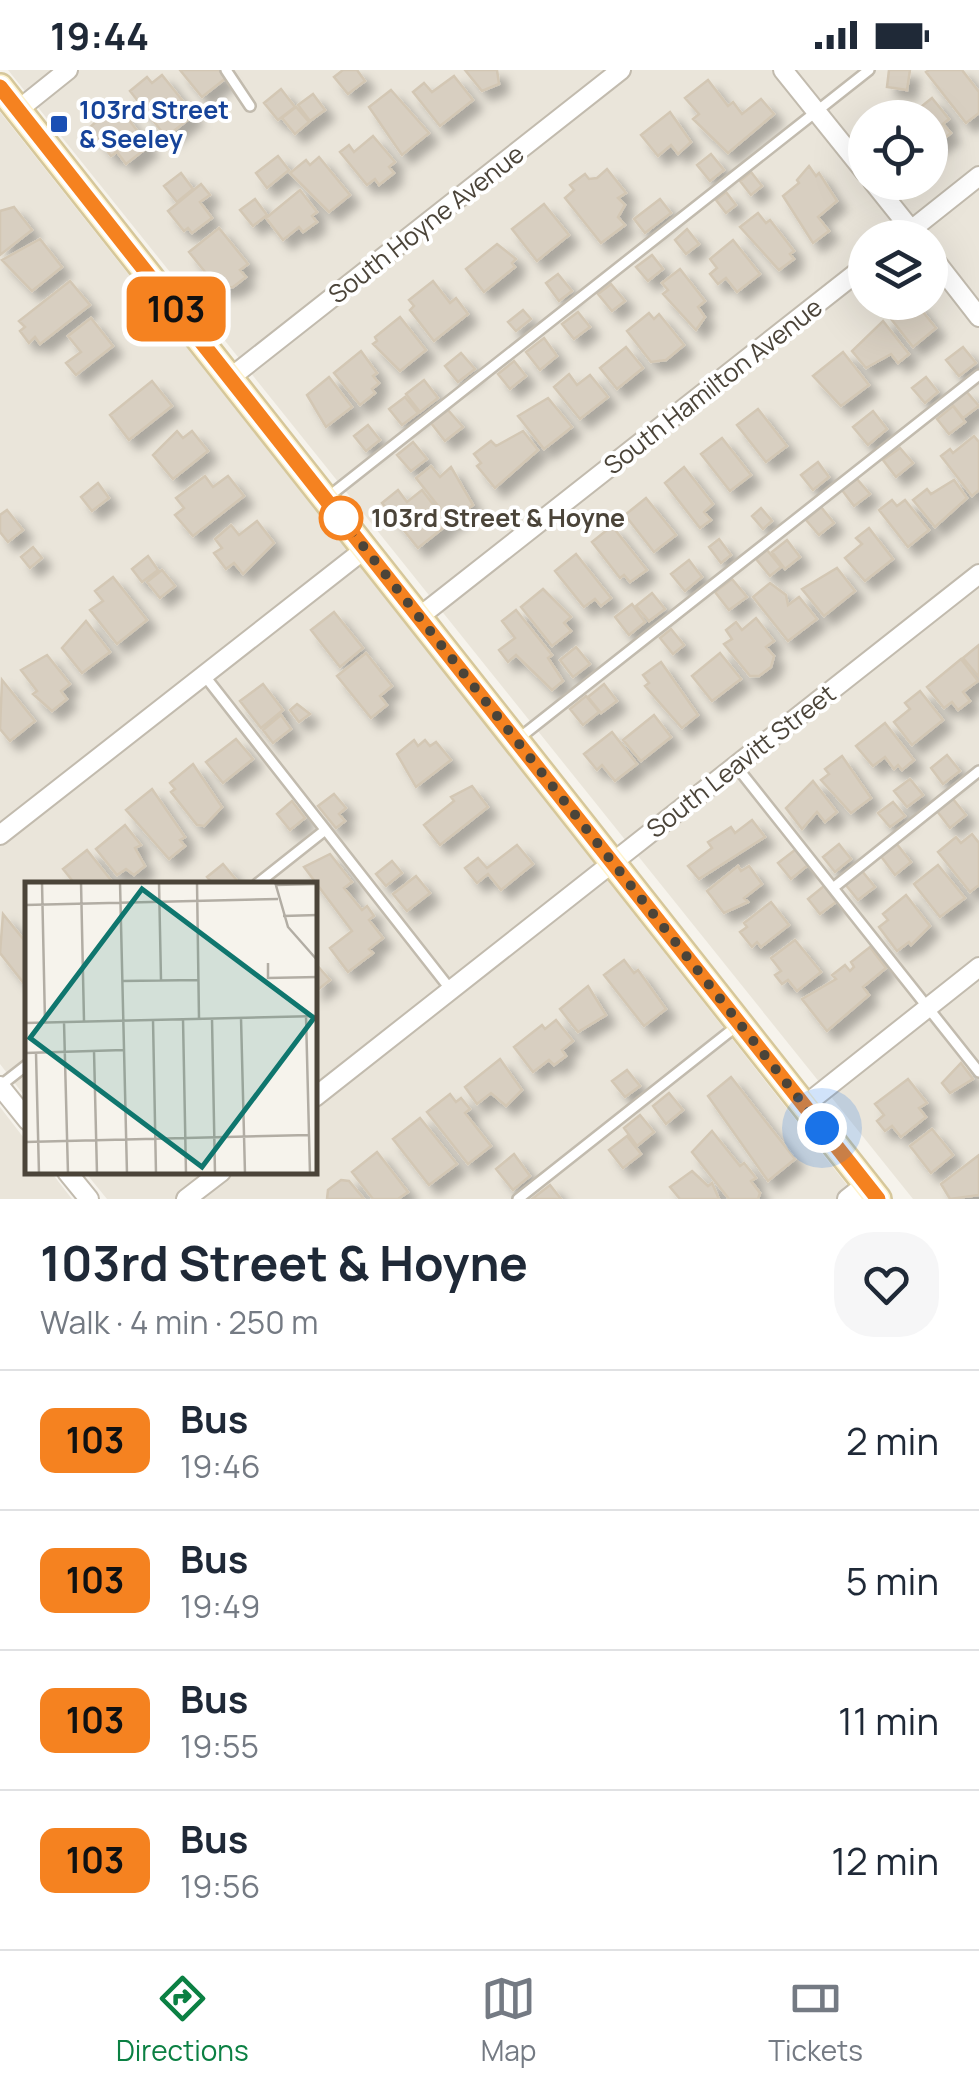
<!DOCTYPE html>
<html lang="en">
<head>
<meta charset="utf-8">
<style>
	body { margin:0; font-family:Manrope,sans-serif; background:#f6f6f7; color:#1f2937; height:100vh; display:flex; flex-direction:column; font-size:38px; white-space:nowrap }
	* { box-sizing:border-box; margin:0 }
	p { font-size:32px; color:#747a83 }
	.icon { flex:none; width:55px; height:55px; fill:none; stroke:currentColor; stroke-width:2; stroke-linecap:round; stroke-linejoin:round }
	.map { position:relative; height:1129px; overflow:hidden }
	.sheet { display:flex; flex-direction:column; background:#fff; flex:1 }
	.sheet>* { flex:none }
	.badge { padding:0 20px; border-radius:15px; font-size:35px; line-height:65px }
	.fabs { position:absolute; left:848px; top:30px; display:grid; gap:20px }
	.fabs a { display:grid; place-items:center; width:100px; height:100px; border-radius:50%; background:#fff; box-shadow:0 10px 40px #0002; font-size:50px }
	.you { position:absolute; width:50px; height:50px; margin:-25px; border:8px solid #fff; border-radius:50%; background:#1a73e8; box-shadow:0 0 0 15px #1a73e833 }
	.map>.badge { position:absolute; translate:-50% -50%; box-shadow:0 0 0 5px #fff }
	.round { display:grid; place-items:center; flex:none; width:105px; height:105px; border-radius:40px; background:#f6f6f7 }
	.headline { display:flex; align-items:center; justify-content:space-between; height:170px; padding:0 40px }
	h1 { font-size:48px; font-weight:700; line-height:75px }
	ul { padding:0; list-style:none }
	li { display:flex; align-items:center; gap:30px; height:140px; padding:0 40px; border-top:2px solid #e0e1e3 }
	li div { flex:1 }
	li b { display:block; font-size:38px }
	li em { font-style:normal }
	li .badge { min-width:110px; font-weight:700; text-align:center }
	.status { display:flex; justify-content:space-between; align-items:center; height:70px; padding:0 50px; background:#fff; direction:ltr }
	.status svg { height:28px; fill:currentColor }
	.menu { display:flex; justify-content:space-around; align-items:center; height:140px; border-top:2px solid #e0e1e3; background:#fff; font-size:28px; color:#747a83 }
	.menu a { display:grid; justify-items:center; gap:5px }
	.menu .selected { color:#0b8043 }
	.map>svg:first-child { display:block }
</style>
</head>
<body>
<div class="status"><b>19:44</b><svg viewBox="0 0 49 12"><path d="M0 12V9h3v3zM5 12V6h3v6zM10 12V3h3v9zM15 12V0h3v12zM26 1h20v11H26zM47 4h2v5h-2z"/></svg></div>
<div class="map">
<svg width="979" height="1129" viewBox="0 0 979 1129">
	<defs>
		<filter id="shadow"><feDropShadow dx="9" dy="9" stdDeviation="5" flood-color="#0004"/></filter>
	</defs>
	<rect width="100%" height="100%" fill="#f6f3ec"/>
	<path fill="#eae5da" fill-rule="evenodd" d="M8,0H979V1129H913ZM865,48H930V112H865ZM865,168H930V232H865Z
		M0,42L494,666L858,1129H107L85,1102H315V814H28L27,1029L0,994Z
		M0,1037L27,1072L28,1102H51L72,1129H0Z"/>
	<path fill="#d8cfc1" stroke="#d3c7b4" stroke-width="2.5" filter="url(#shadow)" d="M180,0H219L226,8L202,27Z
		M343,0H357L365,11L348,24L334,7Z
		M465,0H497L499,14L482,21Z
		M889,0H910L907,20L887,17Z
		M929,0H962L979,22V43L966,53L926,2Z
		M162,5L194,45L166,67L130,21L147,7L152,13Z
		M454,6L473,30L440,56L413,22L424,13L432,22Z
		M708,10L728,36L733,32L742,44L761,29L774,44L728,83L693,49L699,44L685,28Z
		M281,19L295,37L278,50L264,33Z
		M391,20L429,63L402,85L369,37Z
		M313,24L325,40L310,51L298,35Z
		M932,28L949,49L943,54L951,63L930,79V48L895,45L906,37L912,44Z
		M296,37L309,52L295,64L282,48Z
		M110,40L115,47L122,41L149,76L126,94L117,82L111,86L89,58Z
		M670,42L691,72L678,84L671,75L658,86L641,65Z
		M373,66L395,92L389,97L394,103L379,115L375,109L367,115L340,82L349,75L354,82Z
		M711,84L724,100L710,111L697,95Z
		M278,86L289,100L267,118L256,103Z
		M319,87L350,125L329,142L290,103L306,90L310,95Z
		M809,96L816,106L819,103L837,131L818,147L829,161L813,173L783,126L799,113L797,110Z
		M607,99L626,123L618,128L625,135L618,147L625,155L601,173L565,128L574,120L570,115L585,104L589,109L597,108Z
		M751,102L762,116L751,125L740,111Z
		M181,103L193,119L177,132L164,116Z
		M201,114L210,125L200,132L212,148L192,163L188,158L184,161L168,141Z
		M300,120L317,142L312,146L317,152L303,162L299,157L283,170L266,148Z
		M726,122L736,135L726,143L716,130Z
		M255,129L267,145L253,156L240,140Z
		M660,129L671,143L645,163L634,149Z
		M544,134L569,165L537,191L512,159Z
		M14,137L32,160L0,185V141Z
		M758,143L766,153L770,150L794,181L790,184L794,189L779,200L740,157Z
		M219,158L248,194L240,200L246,207L233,217L218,218L189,182Z
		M687,159L699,174L686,184L675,170Z
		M40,169L62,197L32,221L2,190Z
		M733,170L760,204L737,222L726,208L718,214L710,204L717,198L710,189Z
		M497,174L516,189L512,193L515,197L484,222L466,199Z
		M652,185L663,199L648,211L636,197Z
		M680,199L705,231L698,237L705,247L696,260L663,224L668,220L662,213Z
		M558,204L572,221L559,231L546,213Z
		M70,211L90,235L40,274L35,267L29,273L20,261L25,257L19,251Z
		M433,211L450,233L456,228L468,244L434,271L410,240L414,236L409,230Z
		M611,214L625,231L612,241L598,224Z
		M889,232H915L936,258L913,277L888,245L895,240Z
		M523,240L531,249L516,261L508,252Z
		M578,242L590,257L574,269L562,254Z
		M649,243L654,249L659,244L684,275L666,290L651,292L627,261Z
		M400,247L426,280L400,301L373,274L377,271L375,267Z
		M91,248L113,276L76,305L66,293L81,282L68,266Z
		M883,251L909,284L898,293L891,284L866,298L852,281Z
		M544,268L557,286L540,300L526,282Z
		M626,277L643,298L617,319L600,298Z
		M963,277L976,293L959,306L946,290Z
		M361,281L377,303L373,306L379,313L372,319L375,323L360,335L334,303Z
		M843,282L869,315L841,336L813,306Z
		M461,283L475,299L458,312L445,296Z
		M514,291L526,306L510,319L498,304Z
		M569,304L577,315L590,305L608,327L580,349L554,317Z
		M329,307L352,337L326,357L307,325Z
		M926,307L938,322L925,333L912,318Z
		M424,310L438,328L420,342L406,324Z
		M152,311L172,336L129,370L110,345Z
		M966,321L979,336L963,348L951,333Z
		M405,327L418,343L402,355L389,339Z
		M548,328L572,357L544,379L518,346Z
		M953,336L965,352L949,364L937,349Z
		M758,339L787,376L766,392L737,355Z
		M448,340L463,357L445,371L431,353Z
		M873,341L887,359L868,375L853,357Z
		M368,355L380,370L366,381L354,366Z
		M177,361L183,368L192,361L208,381L173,409L153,385Z
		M523,361L538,380L495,418L477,396L481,393L474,384L491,371L496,376Z
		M974,366L979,372V420L972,426L941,386L950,379L953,383Z
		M722,368L751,405L730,421L701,384Z
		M413,372L427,389L411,401L397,385Z
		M900,378L913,393L896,407L883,390Z
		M818,392L829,407L813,420L801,405Z
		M431,396L440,407L451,397L473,435L451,452L416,408Z
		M684,397L713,434L704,442L711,450L700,458L665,413Z
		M205,406L213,417L228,406L244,426L193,466L175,445L184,438L176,428Z
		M857,409L870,424L854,436L842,420Z
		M954,410L967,428L935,457L913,430L927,419L931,424Z
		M98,413L109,428L92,441L81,427Z
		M398,420L407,432L422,420L448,454L418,478L382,433Z
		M646,428L676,465L654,482L625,445Z
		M892,430L897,436L905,430L929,460L908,477L879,440Z
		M821,437L834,453L819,465L806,450Z
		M761,438L772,451L763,459L752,446Z
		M7,440L23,460L8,472L0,462V445Z
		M257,451L274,473L243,504L234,493L226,499L214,483L222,478L215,469L231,455L239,465Z
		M612,456L647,500L630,512L624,505L620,508L592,472Z
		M869,458L893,489L865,511L845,488L862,474L856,468Z
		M719,469L731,485L721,493L709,477Z
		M787,470L800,487L785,499L772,482Z
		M33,477L42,488L30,498L21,487Z
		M767,480L781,497L770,506L756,489Z
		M576,484L611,528L601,536L595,529L584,537L555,501Z
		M148,486L158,500L142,512L132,499Z
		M689,490L702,507L685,521L671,504Z
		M837,498L855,521L824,546L802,519Z
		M162,500L175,516L160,528L147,512Z
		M113,507L147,550L117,574L90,540L103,531L95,521Z
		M732,509L747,527L729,540L715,522Z
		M770,513L786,525L788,535L799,527L817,549L788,571L753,527Z
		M543,519L571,547L564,553L571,561L552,576L521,537Z
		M652,523L665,539L649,551L636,536Z
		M632,534L645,552L629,565L615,547Z
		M516,540L552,585L548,588L563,611L552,620L516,585L508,592L499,580L515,568L502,551Z
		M334,542L363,578L340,597L311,560Z
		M756,548L774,571L766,577L774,586L771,597L759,606H750L724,574L732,569L726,560L736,552L742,560Z
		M86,551L110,582L82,603L62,578Z
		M671,559L684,575L673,584L660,568Z
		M979,575V607L963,588Z
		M576,577L590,594L573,607L560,590Z
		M366,583L392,616L380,626L387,635L371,648L337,606Z
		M720,583L741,609L712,631L692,606Z
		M47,585L70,614L61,621L67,629L52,641L33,624L37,621L21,600Z
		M961,589L978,611L963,622L970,631L958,640L952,632L944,638L927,617Z
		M661,592L698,645L682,658L645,616L649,613L643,605Z
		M2,610L35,651L10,671L0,659Z
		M263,614L283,640L261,658L240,631Z
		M604,614L617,631L601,643L588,627Z
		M920,621L943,650L912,675L894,652L910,639L905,633Z
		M586,626L599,642L583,655L570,639Z
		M297,634L310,644L299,652L290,640Z
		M281,645L291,659L273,673L263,660Z
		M654,645L671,667L641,691L623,670Z
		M885,653L914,690L902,700L898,695L894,699L885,687L873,696L856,676Z
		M612,662L637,694L615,711L602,695L597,700L584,684Z
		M236,669L253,689L223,713L206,692Z
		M414,670L418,676L425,670L430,676L436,672L451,690L416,717L397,684Z
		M947,685L960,701L943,714L931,698Z
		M842,686L871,728L851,743L821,710L829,704L825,699Z
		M193,694L222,737L204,756L197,755L171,722L175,719L170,713Z
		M910,709L923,725L907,737L894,721Z
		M813,711L837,742L825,752L817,742L802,759L786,738Z
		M472,716L488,737L440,775L424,755L454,731L451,727Z
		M152,719L185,767L180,770L185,776L169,789L126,740Z
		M334,724L346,738L339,744L345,751L336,758L318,736Z
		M953,729L966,745L950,758L937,741Z
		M292,731L305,748L290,760L277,744Z
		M893,732L905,746L890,757L878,743Z
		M752,750L765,767L699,809L688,796L712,778L708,772L731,757L735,763Z
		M125,755L141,775L135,778L145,796L134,805L126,799L117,805L96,779Z
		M972,764L979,773V815L970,822L938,782L956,767L961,773Z
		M896,773L911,792L895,805L880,785Z
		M839,774L851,789L835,802L823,787Z
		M517,775L533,794L501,820L488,804L477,813L465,798L478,788L487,798Z
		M87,780L114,814H75L63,799Z
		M795,780L808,795L791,809L778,793Z
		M330,784L352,812L344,818L362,840L367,836L374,846L369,850L383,868L369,879L373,883L348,902L330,878L352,861L304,797Z
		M392,791L402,803L386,816L376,804Z
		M223,794L239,813L237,814H213L207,807Z
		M938,795L965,828L940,847L914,814Z
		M738,796L741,801L749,796L762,814L744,828L748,832L724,843L707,821Z
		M862,801L875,817L858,830L845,814Z
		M416,806L430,823L407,841L393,824Z
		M824,816L836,832L820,844L808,829Z
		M906,825L930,856L911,875L909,872L897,881L879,857L888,850L883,844Z
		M771,832L789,855L761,877L757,872L752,877L740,862L747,857L744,853Z
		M3,844L28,875L26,916L0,883Z
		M795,870L821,902L797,921L788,910L782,914L775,905L781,901L771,888Z
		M870,877L886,898L863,917L869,925L827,961L802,929L836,909L832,905L845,895L850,901L854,897L851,892Z
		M624,890L634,903L638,900L666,939L644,956L604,905Z
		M315,893L330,910L315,922Z
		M588,916L606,945L578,962L560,939Z
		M556,950L573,971L562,980L566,986L554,995L549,990L533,1002L514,977L542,955L545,959Z
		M500,989L522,1020L506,1036L491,1023L477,1034L465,1017Z
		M961,993L973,1009L950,1023L942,1013Z
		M627,1000L640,1016L625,1027L612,1011Z
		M731,1007L795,1089L768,1111L708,1026Z
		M908,1009L927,1033L919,1038L926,1047L901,1067L892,1056L885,1061L877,1051L884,1045L875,1034Z
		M669,1023L683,1040L666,1054L653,1036Z
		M450,1024L456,1032L461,1028L470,1039L465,1043L491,1076L468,1094L427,1042Z
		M640,1045L654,1062L637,1076L624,1058Z
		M420,1048L457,1094L429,1115L393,1069Z
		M932,1059L953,1085L931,1103L910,1076Z
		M712,1061L740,1096L744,1093L756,1108L751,1111L760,1123L758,1129H729L692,1082Z
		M627,1066L641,1084L623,1098L609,1080Z
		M377,1082L408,1122L398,1129H373L352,1102Z
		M514,1084L530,1106L513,1120L496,1099Z
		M979,1085V1125L950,1129L941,1114Z
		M692,1101L708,1116L712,1113L719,1129H680L670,1117Z
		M341,1110L349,1111L364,1129H327L328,1120Z
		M550,1115L561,1129H532Z"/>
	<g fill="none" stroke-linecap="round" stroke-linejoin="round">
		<defs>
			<path id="lane" d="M226,0L250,36
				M328,427L869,0
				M204,605L451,920
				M518,669L979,305
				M736,696L979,1002
				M257,814L324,761
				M833,818L979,701
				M0,1016L28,994
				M518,1129L738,955"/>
			<path id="street" d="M783,0L865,102
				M18,40L68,0
				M873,112L917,167
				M901,168L979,106
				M930,184L979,247
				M230,308L621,0
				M419,547L865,196
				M0,765L365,479
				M0,1016L28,1051
				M315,1027L979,504
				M805,1035L979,897
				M67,1102L89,1129
				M186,1129L221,1102
				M847,1129L866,1114"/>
			<path id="secondary" d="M0,17L878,1129"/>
		</defs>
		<use href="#lane" stroke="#c2bbae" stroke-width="14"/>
		<use href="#street" stroke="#c2bbae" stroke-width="22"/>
		<use href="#secondary" stroke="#d6c79b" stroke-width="30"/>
		<use href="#lane" stroke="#fff" stroke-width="9"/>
		<use href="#street" stroke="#fff" stroke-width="18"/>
		<use href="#secondary" stroke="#fff3cd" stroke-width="25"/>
	</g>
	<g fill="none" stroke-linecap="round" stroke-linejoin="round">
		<defs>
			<path id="line" d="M0,17L878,1129"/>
		</defs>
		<use href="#line" stroke="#fff" stroke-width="22"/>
		<use href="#line" stroke="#f58220" stroke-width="15"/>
		<path stroke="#4b4439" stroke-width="10" stroke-dasharray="0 18" d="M341,448L822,1058"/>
	</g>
	<rect fill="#1a4fb4" stroke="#fff" stroke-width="4" x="49" y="44" width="20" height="20" rx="5"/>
	<circle fill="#fff" stroke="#f58220" stroke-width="5" cx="341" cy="448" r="20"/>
	<g text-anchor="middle" stroke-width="8" stroke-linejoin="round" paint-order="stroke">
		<g font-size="25" font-weight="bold" fill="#164399" stroke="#fff" text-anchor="start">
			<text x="79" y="49">103rd Street<tspan x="79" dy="29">&amp; Seeley</tspan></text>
		</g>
		<g font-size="25" fill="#4b4439" stroke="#fff">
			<text transform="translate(426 154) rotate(-38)" y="9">South Hoyne Avenue</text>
			<text transform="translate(713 316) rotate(-38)" y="9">South Hamilton Avenue</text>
			<text transform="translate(741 691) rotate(-38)" y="9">South Leavitt Street</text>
		</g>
		<g font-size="25" font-weight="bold" fill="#4b4439" stroke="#fff" text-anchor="start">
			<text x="371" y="457">103rd Street &amp; Hoyne</text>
		</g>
	</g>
	<g transform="translate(25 812)">
		<rect width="292" height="292" fill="#f6f3ec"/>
		<path fill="none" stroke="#b2ada4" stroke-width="2.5" d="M17,0L20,140M56,0L59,139M95,0L102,292M134,0L136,98M172,0L174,137M250,0L263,45L293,79M250,3L293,2M0,23L253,17M258,34L293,33M243,81V96L293,95M97,99L174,98M281,134L285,292M216,136L220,292M158,137L161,292M187,137L190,292M128,138L131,292M39,140L43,292M0,141L293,134M69,169L72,292M0,171L99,168M11,171L14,292M0,260L284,253"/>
		<path fill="#0f766e" fill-opacity="0.15" stroke="#0f766e" stroke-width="5" d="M117,7L289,136L177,285L5,156Z"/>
		<rect width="292" height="292" fill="none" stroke="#4b4439" stroke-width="5"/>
	</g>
</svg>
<div class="fabs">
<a><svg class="icon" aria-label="locate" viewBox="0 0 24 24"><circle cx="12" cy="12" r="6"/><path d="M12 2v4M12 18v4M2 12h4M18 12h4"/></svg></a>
<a><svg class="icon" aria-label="layers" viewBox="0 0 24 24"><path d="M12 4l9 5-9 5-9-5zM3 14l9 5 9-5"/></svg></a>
</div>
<div class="you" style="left:822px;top:1058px"></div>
<b class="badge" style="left:176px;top:239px;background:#f58220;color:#111">103</b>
</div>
<section class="sheet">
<div class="headline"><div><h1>103rd Street &amp; Hoyne</h1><p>Walk · 4 min · 250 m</p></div><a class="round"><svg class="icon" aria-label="heart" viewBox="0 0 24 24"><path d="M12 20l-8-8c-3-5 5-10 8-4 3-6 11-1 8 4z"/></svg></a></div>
<ul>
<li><span class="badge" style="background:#f58220;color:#111">103</span><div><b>Bus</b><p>19:46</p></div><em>2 min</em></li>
<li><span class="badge" style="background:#f58220;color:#111">103</span><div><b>Bus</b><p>19:49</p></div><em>5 min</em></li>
<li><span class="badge" style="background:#f58220;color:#111">103</span><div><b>Bus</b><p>19:55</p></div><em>11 min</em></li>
<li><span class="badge" style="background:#f58220;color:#111">103</span><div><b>Bus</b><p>19:56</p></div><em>12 min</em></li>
</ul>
</section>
<nav class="menu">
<a class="selected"><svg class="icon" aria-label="directions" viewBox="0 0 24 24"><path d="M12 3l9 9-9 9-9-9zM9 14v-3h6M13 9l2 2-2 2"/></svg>Directions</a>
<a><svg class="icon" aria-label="map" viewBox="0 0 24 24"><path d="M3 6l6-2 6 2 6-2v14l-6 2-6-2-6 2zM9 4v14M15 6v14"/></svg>Map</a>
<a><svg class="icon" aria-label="tickets" viewBox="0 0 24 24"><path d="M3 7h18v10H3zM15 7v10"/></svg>Tickets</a>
</nav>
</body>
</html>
